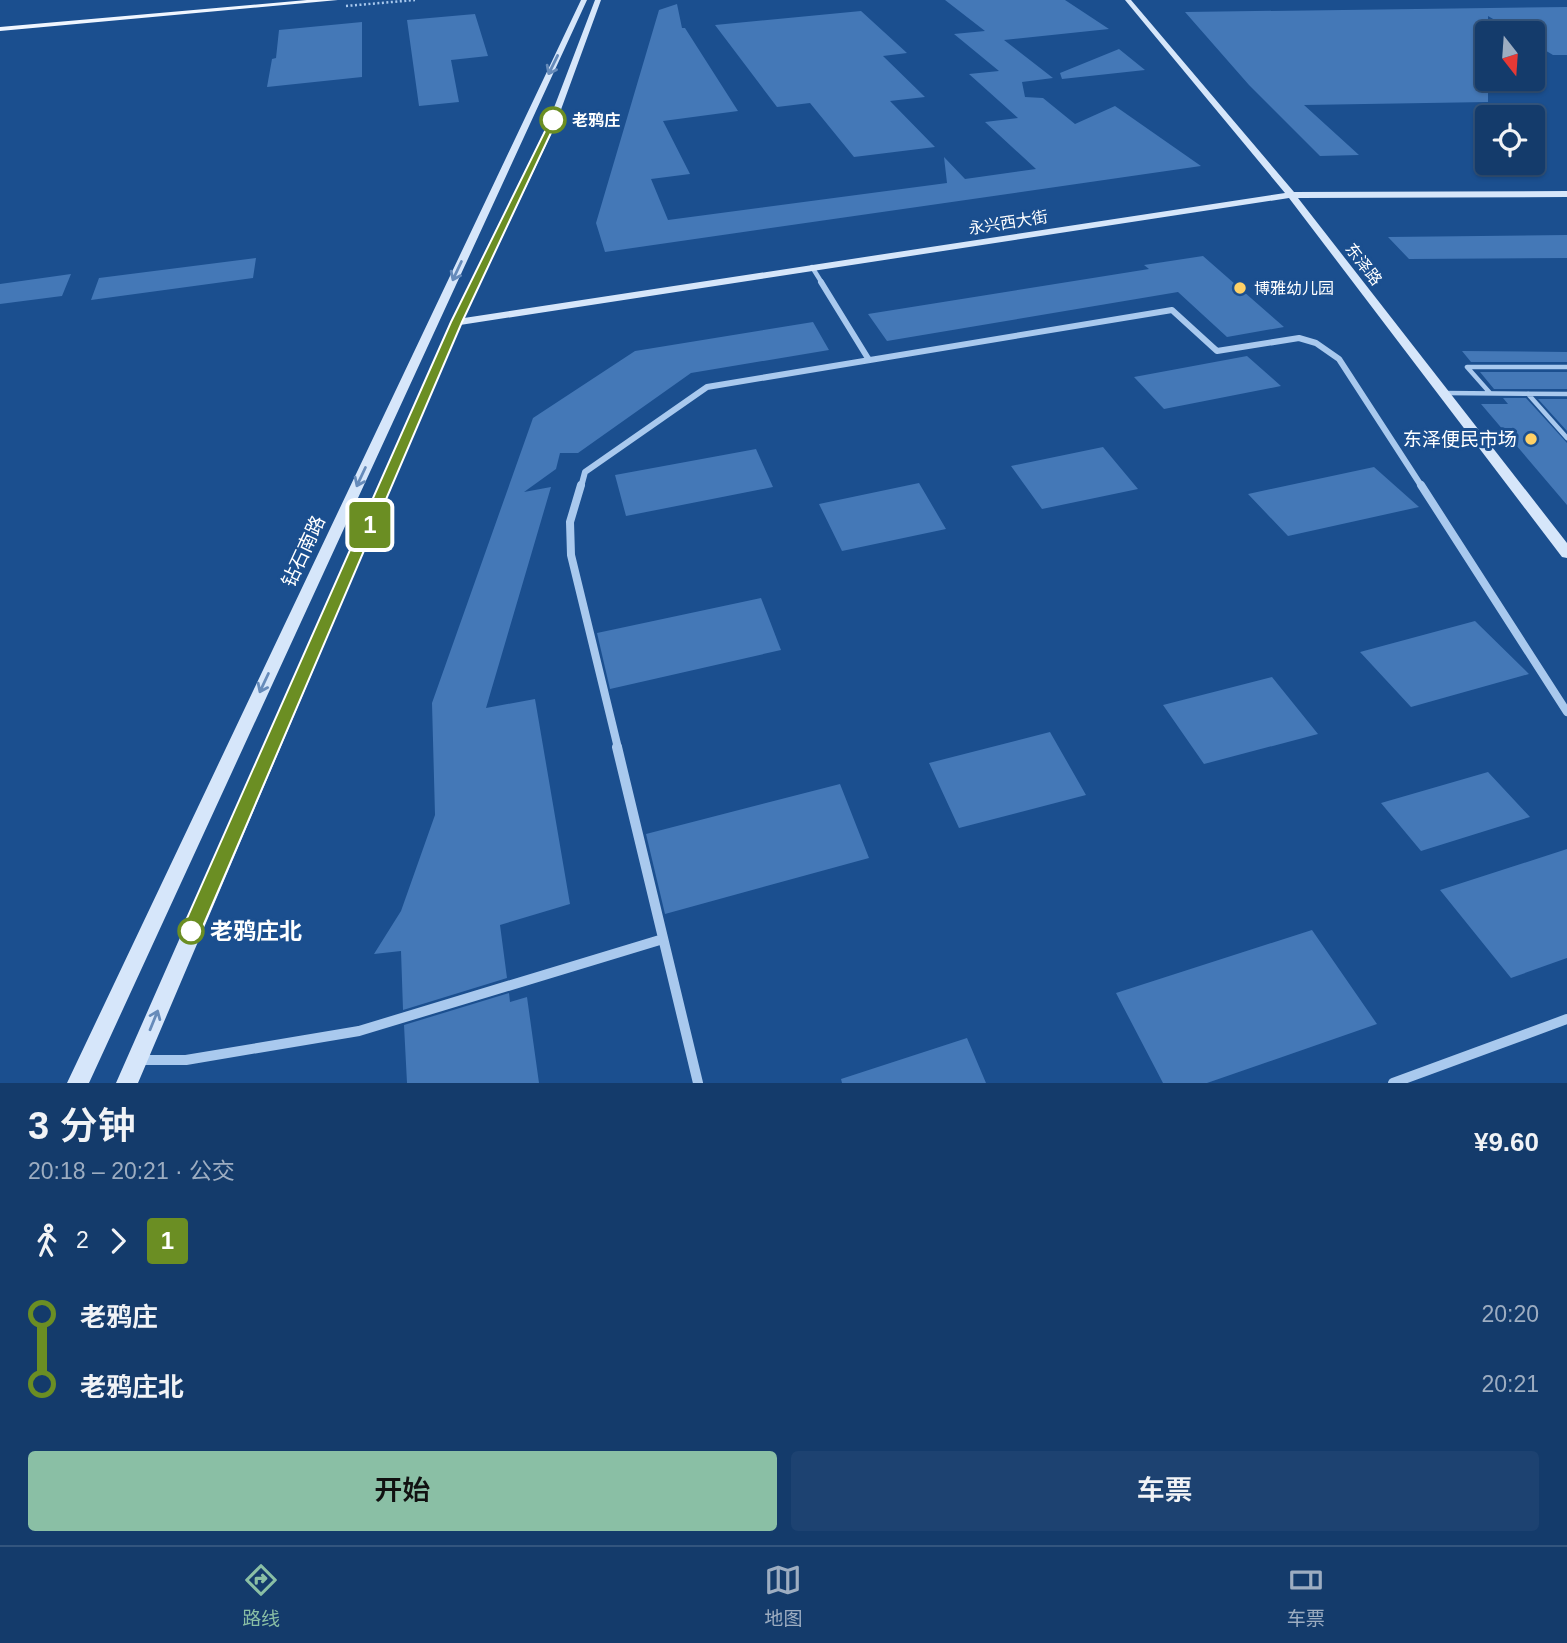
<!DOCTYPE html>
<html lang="zh">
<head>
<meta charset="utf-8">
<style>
	body { margin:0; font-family:Arial,"Noto Sans SC",sans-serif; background:#1d4271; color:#f1f3f6; height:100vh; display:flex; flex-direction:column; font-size:26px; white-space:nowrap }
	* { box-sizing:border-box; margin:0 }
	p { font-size:23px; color:#9dadc1 }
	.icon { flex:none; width:38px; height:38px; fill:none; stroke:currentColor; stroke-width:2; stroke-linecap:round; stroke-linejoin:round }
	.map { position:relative; height:1083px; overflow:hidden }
	.details { display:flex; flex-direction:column; background:#143b6b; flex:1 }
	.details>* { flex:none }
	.badge { padding:0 14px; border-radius:5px; font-size:24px; line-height:46px }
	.needle { width:46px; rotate:163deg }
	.buttons { position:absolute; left:1475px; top:21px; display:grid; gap:14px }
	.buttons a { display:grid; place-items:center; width:70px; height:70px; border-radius:7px; background:#143b6b; box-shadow:0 2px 5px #0004,0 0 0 2px #33557e; font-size:35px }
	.map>.badge { position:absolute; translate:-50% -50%; box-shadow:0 0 0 4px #fff }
	.legs { display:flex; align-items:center; gap:10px; height:77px; padding:0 28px; font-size:23px }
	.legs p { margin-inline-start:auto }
	.summary { display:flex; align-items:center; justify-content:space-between; height:119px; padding:0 28px }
	h1 { font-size:38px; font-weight:600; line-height:52px }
	.action { display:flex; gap:14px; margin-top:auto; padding:14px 28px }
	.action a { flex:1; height:80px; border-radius:7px; background:#8abfa5; color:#111; font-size:28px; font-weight:600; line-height:80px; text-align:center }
	.action a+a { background:#1d4271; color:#f1f3f6 }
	ul { padding:0 28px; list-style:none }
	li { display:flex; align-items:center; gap:24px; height:70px; font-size:26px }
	li i { display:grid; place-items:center; width:10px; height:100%; margin:0 9px; background:currentColor }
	li i::after { content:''; width:18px; height:18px; margin:-9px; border:5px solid; border-radius:50%; background:#143b6b }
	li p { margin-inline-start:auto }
	li:first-child i { background:linear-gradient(#0000 50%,currentColor 0) }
	li:last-child i { background:linear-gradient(currentColor 50%,#0000 0) }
	.dock { display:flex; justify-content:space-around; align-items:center; height:98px; border-top:2px solid #33557e; background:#143b6b; font-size:19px; color:#9dadc1 }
	.dock a { display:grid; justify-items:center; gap:4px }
	.dock .on { color:#8abfa5 }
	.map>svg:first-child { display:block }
</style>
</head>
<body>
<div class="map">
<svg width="1567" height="1083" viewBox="0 0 1567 1083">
	<rect width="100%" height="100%" fill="#1b4f8f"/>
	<path fill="#4478b7" d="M945,0H1065L1109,29L1004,40L1053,78L1022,82L1025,97L1043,98L1075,124L1115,106L1201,166L605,252L596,223L659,10L677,4L682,28H685L738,111L663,121L690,174L651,179L668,220L947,183L944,157L965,179L1036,169L985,122L1018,118L969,74L999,71L954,34L985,31Z
		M1567,7V55H1553L1533,43V33H1517L1488,16V102L1304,105L1359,155L1320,156L1249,85L1185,12Z
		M861,11L907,53L883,56L925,97L890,101L935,147L854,157L810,103L777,107L715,25Z
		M475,14L488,56L451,60L459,102L419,106L407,20Z
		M362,22V77L267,87L272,59L276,58L279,30Z
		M1119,49L1145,70L1062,79L1060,73Z
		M1567,235V258L1409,259L1388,237Z
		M1203,256L1284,327L1227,337L1178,292L887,341L868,314L1149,269L1144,265Z
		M256,258L253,278L91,300L99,278Z
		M71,274L62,296L0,304V284Z
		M813,322L829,350L691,373L578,453H560L556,469L524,492L551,487L486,708L535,699L570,904L500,925L507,978L403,1010L401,951L374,954L401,911L435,815L432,703L533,418L635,351Z
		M1462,351L1567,352V362H1471Z
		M1247,356L1281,386L1164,409L1134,377Z
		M1480,372H1567V389H1494Z
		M1503,398H1526L1567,443V505L1481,404H1508Z
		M1538,399H1567V431Z
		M1103,447L1138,489L1042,509L1011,466Z
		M756,449L773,487L626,516L615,475Z
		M1374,467L1419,507L1288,536L1248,494Z
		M919,483L946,529L842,551L819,504Z
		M761,598L781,650L610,689L597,633Z
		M1475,621L1529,674L1411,707L1360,652Z
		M1272,677L1318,734L1204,764L1163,705Z
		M1050,732L1086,795L959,828L929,763Z
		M1488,772L1530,817L1421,851L1381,803Z
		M840,784L869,858L665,914L646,834Z
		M1567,849V958L1511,978L1440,890Z
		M1312,930L1377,1024L1207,1083H1163L1116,993Z
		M509,993L510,1002L527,997L539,1083H407L404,1025Z
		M967,1038L986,1083H842L841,1079Z"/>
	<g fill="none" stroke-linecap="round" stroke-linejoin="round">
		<path stroke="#a9c9ee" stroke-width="2.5" stroke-dasharray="2 2.5" stroke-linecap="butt" d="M346,6L415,0"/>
		<path stroke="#a9c9ee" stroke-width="4.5" d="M1444,393L1567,394
			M1490,393L1467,367H1567
			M1528,394L1567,438"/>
		<path stroke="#a9c9ee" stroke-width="4.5" d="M812,267L822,283"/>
		<path stroke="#a9c9ee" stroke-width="6" d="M821,282L869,360
			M581,487L585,472L707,387L1172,310L1217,351L1299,338L1316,343L1339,359L1422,487"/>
		<path stroke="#a9c9ee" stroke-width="8" d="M581,485L570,522L571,555L618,748
			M1421,485L1567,712"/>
		<path stroke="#a9c9ee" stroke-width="10" d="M617,747L698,1083
			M141,1060H186L359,1031L663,939
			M1393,1083L1567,1019"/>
		<path fill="#d6e6fa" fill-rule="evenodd" d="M581,0H587L89,1083H67Z
			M595,0H601L555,126L464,318L1285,193L1125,0H1131L1294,192L1567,191V197L1298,198L1567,543V558L1562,557L1289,198L460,325L138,1083H116L451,322L547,126Z"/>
		<path fill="#f0f6ff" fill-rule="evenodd" d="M307,0H338L0,31V27Z"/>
	</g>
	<defs><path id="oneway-shaft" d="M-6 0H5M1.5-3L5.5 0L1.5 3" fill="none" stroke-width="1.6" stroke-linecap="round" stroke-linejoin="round" transform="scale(1.75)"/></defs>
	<g stroke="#668bba">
		<use href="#oneway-shaft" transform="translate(553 65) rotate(116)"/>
		<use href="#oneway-shaft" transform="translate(457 271) rotate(115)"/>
		<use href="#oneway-shaft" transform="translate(361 477) rotate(115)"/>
		<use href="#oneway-shaft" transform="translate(264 683) rotate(115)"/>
		<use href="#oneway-shaft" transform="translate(154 1020) rotate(-68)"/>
	</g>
	<path fill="#6b8e23" stroke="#fff" stroke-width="2" d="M551,119L557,120L462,322L198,938L191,941L184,938L182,931L184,925L451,322Z"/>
	<g fill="#fff" stroke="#6b8e23" stroke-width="3.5">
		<circle cx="553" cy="120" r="12"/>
		<circle cx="191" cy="931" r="12"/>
	</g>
	<g fill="#ffd166" stroke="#1b4f8f" stroke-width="2.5">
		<circle cx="1240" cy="288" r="7"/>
		<circle cx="1531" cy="439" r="7"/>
	</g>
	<g text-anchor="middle" stroke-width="6" stroke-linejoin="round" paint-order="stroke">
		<g font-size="16" font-weight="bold" fill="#fff" stroke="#1b4f8f" text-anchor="start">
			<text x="572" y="126">老鸦庄</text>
		</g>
		<g font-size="16" fill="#fff" stroke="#1b4f8f">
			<text transform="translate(1008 222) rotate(-9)" y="6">永兴西大街</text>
			<text transform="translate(1364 264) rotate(52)" y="6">东泽路</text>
		</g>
		<g font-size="16" fill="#fff" stroke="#1b4f8f" text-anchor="start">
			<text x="1254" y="294">博雅幼儿园</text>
		</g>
		<g font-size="19" fill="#fff" stroke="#1b4f8f" text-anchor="end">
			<text x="1517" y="446">东泽便民市场</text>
		</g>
		<g font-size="19" fill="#fff" stroke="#1b4f8f">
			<text transform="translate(303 551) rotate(-65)" y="7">钻石南路</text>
		</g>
		<g font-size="23" font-weight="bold" fill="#fff" stroke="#1b4f8f" text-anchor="start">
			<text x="210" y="939">老鸦庄北</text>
		</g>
	</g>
</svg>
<div class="buttons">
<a><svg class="needle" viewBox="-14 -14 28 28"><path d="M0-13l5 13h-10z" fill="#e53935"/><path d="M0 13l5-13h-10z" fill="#9dadc1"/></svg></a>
<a><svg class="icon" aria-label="locate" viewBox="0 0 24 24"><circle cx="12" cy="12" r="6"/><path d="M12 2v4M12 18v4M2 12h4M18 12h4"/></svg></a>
</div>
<b class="badge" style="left:370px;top:525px;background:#6b8e23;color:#fff">1</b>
</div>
<section class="details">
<div class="summary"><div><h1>3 分钟</h1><p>20:18 – 20:21 · 公交</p></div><b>¥9.60</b></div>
<div class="legs"><svg class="icon" aria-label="walk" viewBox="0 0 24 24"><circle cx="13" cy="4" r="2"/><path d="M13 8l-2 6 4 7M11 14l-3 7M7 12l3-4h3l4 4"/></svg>2<svg class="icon" aria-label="forward" viewBox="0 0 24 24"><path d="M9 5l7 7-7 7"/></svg><b class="badge" style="background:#6b8e23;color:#fff">1</b></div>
<ul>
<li><i style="color:#6b8e23"></i><b>老鸦庄</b><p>20:20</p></li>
<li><i style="color:#6b8e23"></i><b>老鸦庄北</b><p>20:21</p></li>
</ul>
<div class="action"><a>开始</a><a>车票</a></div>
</section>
<nav class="dock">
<a class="on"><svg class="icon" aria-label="directions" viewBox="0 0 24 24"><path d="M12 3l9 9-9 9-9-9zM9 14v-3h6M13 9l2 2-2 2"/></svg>路线</a>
<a><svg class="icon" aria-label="map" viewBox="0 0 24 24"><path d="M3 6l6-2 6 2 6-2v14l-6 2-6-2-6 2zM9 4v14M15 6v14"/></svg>地图</a>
<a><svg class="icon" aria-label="tickets" viewBox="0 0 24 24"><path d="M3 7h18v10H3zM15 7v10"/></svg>车票</a>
</nav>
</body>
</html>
